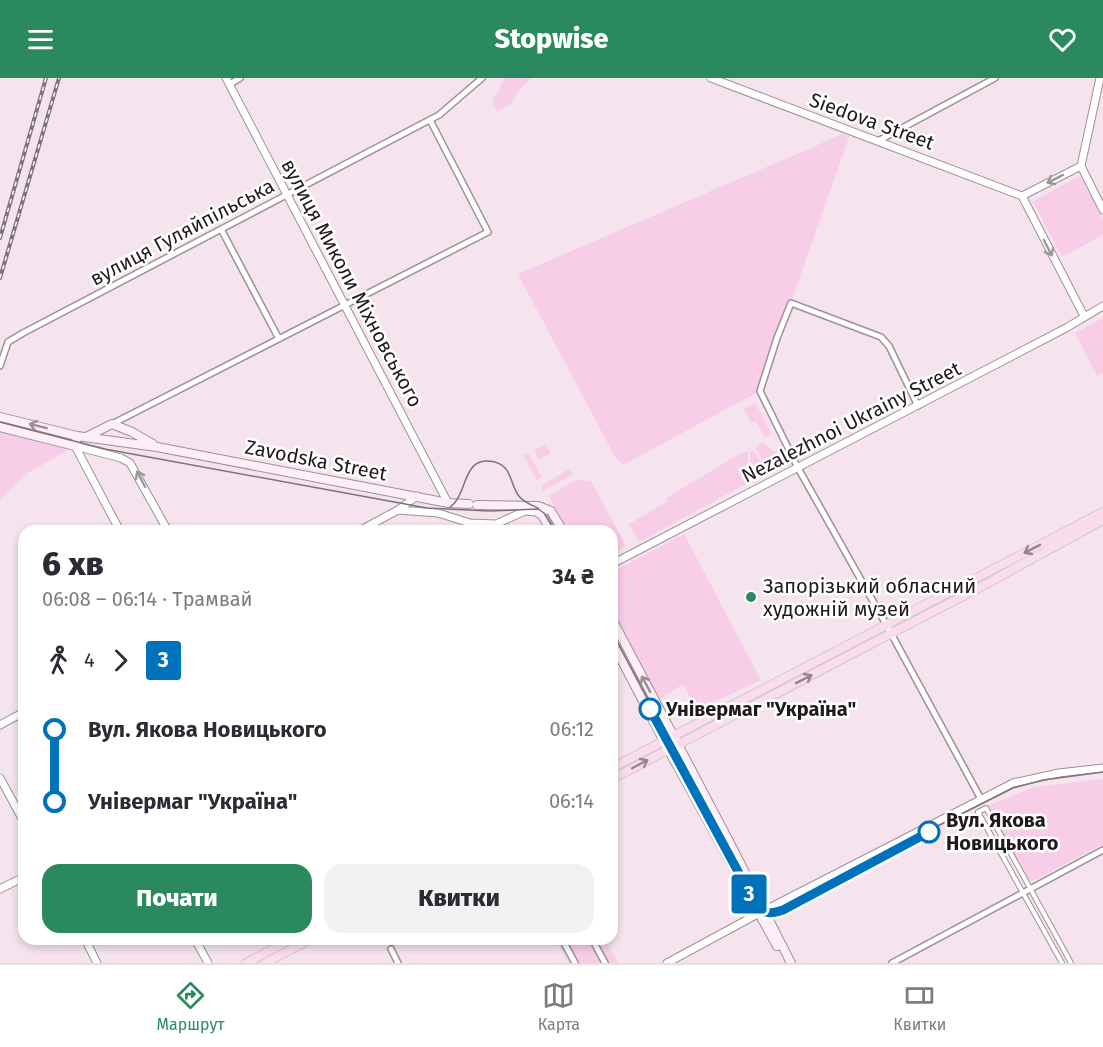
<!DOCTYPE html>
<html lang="uk">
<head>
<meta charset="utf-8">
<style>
	body { margin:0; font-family:"Fira Sans",sans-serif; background:#f2f2f3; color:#2b2b33; height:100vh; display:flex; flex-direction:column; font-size:22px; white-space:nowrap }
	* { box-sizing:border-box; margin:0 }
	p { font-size:20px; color:#7c7c81 }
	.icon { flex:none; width:33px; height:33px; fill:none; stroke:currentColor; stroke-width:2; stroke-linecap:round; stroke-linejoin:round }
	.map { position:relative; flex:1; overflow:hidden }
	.drawer { position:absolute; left:18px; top:447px; width:600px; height:420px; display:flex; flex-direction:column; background:#fff; border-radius:18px; box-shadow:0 3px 9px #0003 }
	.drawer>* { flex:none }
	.badge { padding:0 12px; border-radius:4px; font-size:21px; line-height:39px }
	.map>.badge { position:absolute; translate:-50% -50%; box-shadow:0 0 0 3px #fff }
	.legs { display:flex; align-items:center; gap:9px; height:66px; padding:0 24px; font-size:20px }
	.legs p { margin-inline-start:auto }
	.summary { display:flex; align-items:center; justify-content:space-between; height:102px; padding:0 24px }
	h1 { font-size:33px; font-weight:800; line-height:45px }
	.action { display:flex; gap:12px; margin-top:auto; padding:12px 24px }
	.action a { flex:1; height:69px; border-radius:18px; background:#2b8960; color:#fff; font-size:24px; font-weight:800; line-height:69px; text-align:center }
	.action a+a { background:#f2f2f3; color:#2b2b33 }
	ul { padding:0 24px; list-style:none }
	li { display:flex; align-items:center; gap:21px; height:72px; font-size:22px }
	li i { display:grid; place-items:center; width:9px; height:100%; margin:0 8px; background:currentColor }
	li i::after { content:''; width:15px; height:15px; margin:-8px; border:4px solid; border-radius:50%; background:#fff }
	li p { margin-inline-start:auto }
	li:first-child i { background:linear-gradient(#0000 50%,currentColor 0) }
	li:last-child i { background:linear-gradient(currentColor 50%,#0000 0) }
	header { display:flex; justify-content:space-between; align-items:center; height:78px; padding:0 24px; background:#2b8960; color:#fff; font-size:27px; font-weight:800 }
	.dock { display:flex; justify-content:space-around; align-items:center; height:84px; border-top:2px solid #e1e1e2; background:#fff; font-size:16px; color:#7c7c81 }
	.dock a { display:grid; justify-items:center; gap:3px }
	.dock .on { color:#2b8960 }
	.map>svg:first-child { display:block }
</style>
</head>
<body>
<header><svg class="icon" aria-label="menu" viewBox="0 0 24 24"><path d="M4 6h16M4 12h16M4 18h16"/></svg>Stopwise<svg class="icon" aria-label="heart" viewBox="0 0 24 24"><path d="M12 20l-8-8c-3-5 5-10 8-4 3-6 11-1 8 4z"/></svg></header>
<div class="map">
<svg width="1103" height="885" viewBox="0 0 1103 885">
	<rect width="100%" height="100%" fill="#f5e4ee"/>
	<path fill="#f8cde8" d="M504,0H531L519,12L512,25L497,34L492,20L497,17Z
		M843,56L849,59L760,313L623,387L615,379L518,196Z
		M1080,98L1103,141V157L1062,179L1033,123Z
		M1103,240V295L1097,298L1075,255Z
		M755,324L772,356L765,360L756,343L751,345L744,332Z
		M0,349L75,368L28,395L0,422Z
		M762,364L783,380L784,386L769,395L756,370Z
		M545,366L551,375L539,382L534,373Z
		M754,372L767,396L751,405L750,373Z
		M528,374L542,399L537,402L523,377Z
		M743,374H748V405L639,464L629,446L668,423L666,420Z
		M569,391L573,396L543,413L541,408Z
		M575,402L591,403L626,468L612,475V453H568L549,418Z
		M684,456L761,602L697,632L683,606L658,623L612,535V494Z
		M883,562L884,564L741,641L739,637Z
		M1103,701V766L1029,805L987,728L1035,709Z
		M555,861H605L618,885H568Z"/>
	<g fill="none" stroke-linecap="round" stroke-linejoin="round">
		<defs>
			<path id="pedestrian" d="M1062,885L978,734L986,730L1071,885"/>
			<path id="minor" d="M230,6L240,0
				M878,63L995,0
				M221,151L279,261
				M0,288L8,264L23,255L439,37L482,0
				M918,328L889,268L881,259L791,225L777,260L760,313L798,390L887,548L981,721
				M112,346L488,154L430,42
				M562,861L575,885
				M592,861L605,885
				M391,871L398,885
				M892,885L1103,772"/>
			<path id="tertiary" d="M226,0L448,425
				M711,0L1022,118
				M1081,88L1100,0
				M1022,118L1084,238
				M1022,118L1081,88L1103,132
				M75,368L121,380L130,385L168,453
				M75,368L120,453
				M398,432L438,435L470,445L496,446L525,433L537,434
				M359,453L398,432L417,418
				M612,486L1066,250L1103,228
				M0,647L24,634
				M0,700L24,744
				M0,811L24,799
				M85,861L97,885
				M195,861L208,885
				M667,885L765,832L1013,705L1059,695L1103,690"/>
			<path id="secondary" d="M0,339L77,358
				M0,349L75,368L77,358L157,369L448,425L469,426
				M86,359L112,346L132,354L153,366
				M477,427L538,428L551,433L563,453
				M538,428L537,434L542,437L551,453
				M612,541L731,767L791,885
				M612,564L668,671L777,868"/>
			<path id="primary" d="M612,690L1103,434
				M612,701L984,507L1103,442
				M246,885L291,861
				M265,885L311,861"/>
		</defs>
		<use href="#pedestrian" stroke="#9e8f98" stroke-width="6"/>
		<use href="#minor" stroke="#9e8f98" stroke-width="8"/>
		<use href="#tertiary" stroke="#9e8f98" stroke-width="9"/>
		<use href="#secondary" stroke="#9e8f98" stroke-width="10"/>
		<use href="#primary" stroke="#cecccd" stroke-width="10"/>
		<use href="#pedestrian" stroke="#fff" stroke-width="4"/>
		<use href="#minor" stroke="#fff" stroke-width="5"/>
		<use href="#tertiary" stroke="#fff" stroke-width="7"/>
		<use href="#secondary" stroke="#fdeef7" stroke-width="8"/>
		<use href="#primary" stroke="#fbdcef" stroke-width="8"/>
		<path stroke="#7d7379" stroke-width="1.5" d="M0,344L105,371L427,430L489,433L538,431L544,435L555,453
			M450,429C469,416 461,376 495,384C512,389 510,405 518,417C523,424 531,427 538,430
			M612,554L753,817C764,835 769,836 789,828L882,776L1013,710L1043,702L1103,694"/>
		<defs>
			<path id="rail" d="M0,160L46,0
				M0,200L59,0"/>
		</defs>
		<use href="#rail" stroke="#7d7379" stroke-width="4"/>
		<use href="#rail" stroke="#fff" stroke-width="1.5" stroke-dasharray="4.5" stroke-linecap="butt"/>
	</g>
	<defs><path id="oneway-shaft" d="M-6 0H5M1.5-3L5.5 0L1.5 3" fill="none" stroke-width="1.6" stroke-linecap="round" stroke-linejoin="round" transform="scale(1.5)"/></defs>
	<g stroke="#9a9899">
		<use href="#oneway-shaft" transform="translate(1055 101) rotate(153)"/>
		<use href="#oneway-shaft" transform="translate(1048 170) rotate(63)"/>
		<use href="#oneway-shaft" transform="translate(141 401) rotate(-118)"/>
	</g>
	<g stroke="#998e94">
		<use href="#oneway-shaft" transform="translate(38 348) rotate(-166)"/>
		<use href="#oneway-shaft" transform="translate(646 606) rotate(-118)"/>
	</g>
	<g stroke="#988490">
		<use href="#oneway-shaft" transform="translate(1032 471) rotate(153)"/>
		<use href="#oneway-shaft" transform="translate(804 601) rotate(-27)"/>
		<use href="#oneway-shaft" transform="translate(640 686) rotate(-28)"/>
	</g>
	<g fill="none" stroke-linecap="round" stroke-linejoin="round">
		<defs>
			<path id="line-1" d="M650,631L754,823C762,836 769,837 783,832L929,754"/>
		</defs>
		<use href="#line-1" stroke="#fff" stroke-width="14"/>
		<use href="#line-1" stroke="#0072bc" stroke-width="9"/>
	</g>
	<circle fill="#2b8960" stroke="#fff" stroke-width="2" cx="751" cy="519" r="6"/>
	<g fill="#fff" stroke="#0072bc" stroke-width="3">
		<circle cx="650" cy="631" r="10"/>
		<circle cx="929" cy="754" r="10"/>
	</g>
	<g text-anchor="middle" stroke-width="5" stroke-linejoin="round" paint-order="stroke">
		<g font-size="20" fill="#1e191c" stroke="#fff">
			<text transform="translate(872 43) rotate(20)" y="7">Siedova Street</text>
			<text transform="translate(182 154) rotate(-28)" y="7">вулиця Гуляйпільська</text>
			<text transform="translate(352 205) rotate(62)" y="7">вулиця Миколи Міхновського</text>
			<text transform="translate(851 344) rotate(-27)" y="7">Nezalezhnoi Ukrainy Street</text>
			<text transform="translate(316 382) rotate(11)" y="7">Zavodska Street</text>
		</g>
		<g font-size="20" fill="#1e191c" stroke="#fff" text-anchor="start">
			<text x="763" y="515">Запорізький обласний<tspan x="763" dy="23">художній музей</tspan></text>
		</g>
		<g font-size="20" font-weight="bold" fill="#1e191c" stroke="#fff" text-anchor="start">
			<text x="666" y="638">Універмаг "Україна"</text>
			<text x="946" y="749">Вул. Якова<tspan x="946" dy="23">Новицького</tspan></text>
		</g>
	</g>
</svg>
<b class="badge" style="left:749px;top:816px;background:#0072bc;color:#fff">3</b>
<section class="drawer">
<div class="summary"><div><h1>6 хв</h1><p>06:08 – 06:14 · Трамвай</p></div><b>34 ₴</b></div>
<div class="legs"><svg class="icon" aria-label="walk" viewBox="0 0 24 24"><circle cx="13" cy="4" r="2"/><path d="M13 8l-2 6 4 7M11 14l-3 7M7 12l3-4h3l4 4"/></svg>4<svg class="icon" aria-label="forward" viewBox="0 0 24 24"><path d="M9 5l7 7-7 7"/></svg><b class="badge" style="background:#0072bc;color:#fff">3</b></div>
<ul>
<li><i style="color:#0072bc"></i><b>Вул. Якова Новицького</b><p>06:12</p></li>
<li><i style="color:#0072bc"></i><b>Універмаг &quot;Україна&quot;</b><p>06:14</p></li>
</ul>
<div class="action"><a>Почати</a><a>Квитки</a></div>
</section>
</div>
<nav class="dock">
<a class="on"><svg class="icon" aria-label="directions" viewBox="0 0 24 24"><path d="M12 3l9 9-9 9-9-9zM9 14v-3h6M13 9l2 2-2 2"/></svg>Маршрут</a>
<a><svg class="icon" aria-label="map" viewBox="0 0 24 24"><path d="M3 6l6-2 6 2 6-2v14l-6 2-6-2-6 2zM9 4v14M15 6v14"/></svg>Карта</a>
<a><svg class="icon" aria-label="tickets" viewBox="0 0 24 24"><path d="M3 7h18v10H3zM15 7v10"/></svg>Квитки</a>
</nav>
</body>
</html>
